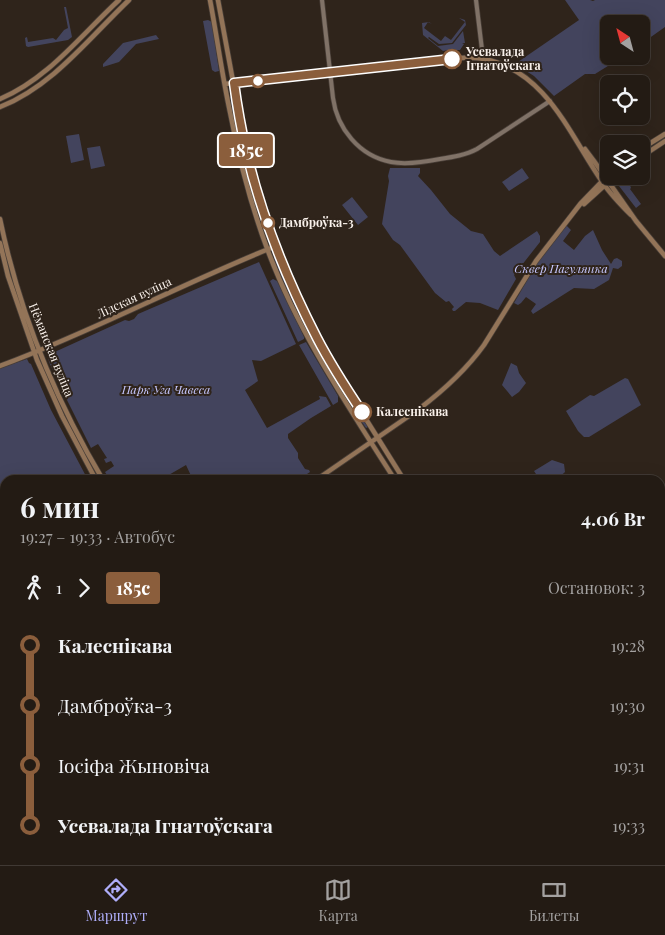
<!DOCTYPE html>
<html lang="ru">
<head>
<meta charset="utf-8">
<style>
	body { margin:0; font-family:"Playfair Display",serif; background:#2b241d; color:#f1f3f6; height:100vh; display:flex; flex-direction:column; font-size:19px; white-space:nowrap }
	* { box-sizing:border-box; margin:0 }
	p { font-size:16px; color:#a3a1a0 }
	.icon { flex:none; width:28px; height:28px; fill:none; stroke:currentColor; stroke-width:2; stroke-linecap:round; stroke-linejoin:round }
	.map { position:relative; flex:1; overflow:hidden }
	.drawer { position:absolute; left:0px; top:475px; width:665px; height:390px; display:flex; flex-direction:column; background:#231b14; border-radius:15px 15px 0 0; box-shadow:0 5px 20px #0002,0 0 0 1px #403934 }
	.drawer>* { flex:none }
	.badge { padding:0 10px; border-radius:4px; font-size:18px; line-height:32px }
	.needle { width:32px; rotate:324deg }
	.buttons { position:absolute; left:600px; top:15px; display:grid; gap:10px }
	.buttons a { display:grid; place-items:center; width:50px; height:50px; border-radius:8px; background:#231b14; box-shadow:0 5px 20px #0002,0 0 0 1px #403934; font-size:25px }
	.map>.badge { position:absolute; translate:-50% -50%; box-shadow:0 0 0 2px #fff }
	.legs { display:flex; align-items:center; gap:8px; height:55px; padding:0 20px; font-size:16px }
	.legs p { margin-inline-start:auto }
	.overview { display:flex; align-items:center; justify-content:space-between; height:85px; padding:0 20px }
	h1 { font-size:28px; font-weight:700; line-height:38px }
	ul { padding:0 20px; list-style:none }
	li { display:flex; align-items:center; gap:18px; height:60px; font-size:19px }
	li i { display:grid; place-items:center; width:8px; height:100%; margin:0 6px; background:currentColor }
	li i::after { content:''; width:12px; height:12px; margin:-6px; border:4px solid; border-radius:50%; background:#231b14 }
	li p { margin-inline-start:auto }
	li:first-child i { background:linear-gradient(#0000 50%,currentColor 0) }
	li:last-child i { background:linear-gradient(currentColor 50%,#0000 0) }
	.tabs { display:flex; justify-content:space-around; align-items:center; height:70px; border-top:1px solid #403934; background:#231b14; font-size:14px; color:#a3a1a0 }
	.tabs a { display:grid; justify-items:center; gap:2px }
	.tabs .selected { color:#afaefa }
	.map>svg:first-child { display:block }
</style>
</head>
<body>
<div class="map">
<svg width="665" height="865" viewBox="0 0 665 865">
	<rect width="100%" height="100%" fill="#2f241b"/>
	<path fill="#43445d" d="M565,0H590L593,1L595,0H665V27L641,44V24H609V56H624L595,74H585L554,96L534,76L515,64L579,20Z
		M64,7H66L72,37L68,40L28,47L26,46L25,38L27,37L28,42L53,38L56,40L64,30L68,28Z
		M459,18L465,20L466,25L452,43L439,44L429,37L428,38L438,46L453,44L463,31L465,43H462L464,44L460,50H456L455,49L443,51L423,35L422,23L429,22L432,24L428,22L424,28L441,41L445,36L451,40L465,22Z
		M208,20L212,22L219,71L215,72L212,70L203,21Z
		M156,35L159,39L136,44L119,62L103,67V64L123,43Z
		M234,96L241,137L271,237L268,238L251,190L239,148L230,97Z
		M79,134L84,160L71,163L66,136Z
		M100,146L105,166L91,169L87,148Z
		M390,168H420V173L418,176L431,190L450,214L471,231L483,234L494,251L500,256L537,231L540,236V242L514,275L516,279L498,310L480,303L466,302L455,311H453L452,309L454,307L449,301L446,302L435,293L400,245L393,240L382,224L389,181L388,176Z
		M522,168L529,178L509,191L502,182Z
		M626,176L634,177L629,182L631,188L630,189L641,204L636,208L619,186L620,181Z
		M352,197L368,217L358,225L342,205Z
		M566,225L571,230L563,241L574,250L585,236L593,230L602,250L611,264L614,259L617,258L622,261V266L618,269L613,268L609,280L594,289L574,288L533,314L531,311L536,304L526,297L521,303L518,305L514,303L537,263Z
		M276,256C300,317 332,373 368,427L366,428L330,376L291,300L273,258Z
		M259,262L296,344L261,361L252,360L258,381L245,390L267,428L320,399L319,396L326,397L331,406L311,418L288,434V438L298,453V458L305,469L309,470L310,472L298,480H193L186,465L160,480H110L105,472L114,466L111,461L106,463L104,459L107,458L98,444L91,448L66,398L49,362L48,357V355L125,320L129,321L134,319L138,314Z
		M273,279L277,281L283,292L304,337V339L298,342L270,281Z
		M306,342L338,396V402L333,405L299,345Z
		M27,359L29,363L31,364L51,410L88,480H5V575L0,565V368Z
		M511,363L517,366L519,373L526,383L519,392L512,397L502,385Z
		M625,378L628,379L641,405L589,437H584L578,431L566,411L590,395L594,396Z
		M552,460L564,464L565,472L556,480H540L534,471Z
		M238,860H305L306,865H237Z"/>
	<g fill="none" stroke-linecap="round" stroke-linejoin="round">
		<defs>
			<path id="tertiary" d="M322,0L333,98C337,128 359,156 391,162C407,165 425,162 440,159C453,157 466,155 477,149L550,101
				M476,0L483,58
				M654,865L665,858"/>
			<path id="secondary" d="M210,0C217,37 222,75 230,112C239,159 251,206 268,251C299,334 348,406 395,480
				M218,0L246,152L257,191L285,272L317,338L334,368L404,480
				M225,84L453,58C463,58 474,57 484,59C547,71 570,136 603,183C611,195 621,205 631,215
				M0,99C48,79 81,35 119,0
				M0,107C53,86 89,38 129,0
				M585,149L594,161L636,221L665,256
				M641,149L665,134
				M641,157L665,141
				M584,204L615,176
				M0,219C19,312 55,399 103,480
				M0,243L8,276L37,360L62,416L96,480
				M0,366C94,331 183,283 276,246
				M316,480L419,409C444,390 466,370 484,345L536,261L581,203L609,174
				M0,653L5,650
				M0,659L5,657
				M312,860L313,865
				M317,860V865
				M636,860L639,865
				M644,860L647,865"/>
			<path id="primary" d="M660,746L665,743
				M660,757L665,754
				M464,865L473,860
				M479,865L488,860"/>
		</defs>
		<use href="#tertiary" stroke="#493f38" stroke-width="5.5"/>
		<use href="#secondary" stroke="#493f38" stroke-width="6"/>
		<use href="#primary" stroke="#493f38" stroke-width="7"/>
		<use href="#tertiary" stroke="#807267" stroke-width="4"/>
		<use href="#secondary" stroke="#937458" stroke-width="4.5"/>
		<use href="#primary" stroke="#a5774a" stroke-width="5"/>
	</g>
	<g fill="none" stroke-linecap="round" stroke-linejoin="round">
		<defs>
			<path id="line-1" d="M362,412C346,388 330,363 317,338C286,278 261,215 246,150C241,128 237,105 234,83L452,59"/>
		</defs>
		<use href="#line-1" stroke="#fff" stroke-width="11"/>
		<use href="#line-1" stroke="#8b5e3c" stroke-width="8"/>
	</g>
	<g fill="#fff" stroke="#8b5e3c" stroke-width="2.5">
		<circle cx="452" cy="59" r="9"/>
		<circle cx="258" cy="81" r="6"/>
		<circle cx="268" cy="223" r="6"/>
		<circle cx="362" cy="412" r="9"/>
	</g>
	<g text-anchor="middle" stroke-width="4" stroke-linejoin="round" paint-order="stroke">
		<g font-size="12" font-weight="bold" fill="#f9f1eb" stroke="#2f241b" text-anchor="start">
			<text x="466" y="56">Усевалада<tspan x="466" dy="14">Ігнатоўскага</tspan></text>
			<text x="279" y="227">Дамброўка-3</text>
			<text x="376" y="416">Калеснікава</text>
		</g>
		<g font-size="12" font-style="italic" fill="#c7c8ff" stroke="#2f241b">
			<text x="561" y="273">Сквер Пагулянка</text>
			<text x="166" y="394">Парк Уга Чавеса</text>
		</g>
		<g font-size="12" fill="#f9f1eb" stroke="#2f241b">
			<text transform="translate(134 298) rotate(-25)" y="4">Лідская вуліца</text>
			<text transform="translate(51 350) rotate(68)" y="4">Нёманская вуліца</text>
		</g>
	</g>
</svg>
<div class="buttons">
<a><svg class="needle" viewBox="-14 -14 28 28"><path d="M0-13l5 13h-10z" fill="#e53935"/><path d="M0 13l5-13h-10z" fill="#a3a1a0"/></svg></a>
<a><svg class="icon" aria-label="locate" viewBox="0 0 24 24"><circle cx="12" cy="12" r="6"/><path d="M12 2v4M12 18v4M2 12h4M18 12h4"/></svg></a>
<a><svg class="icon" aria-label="layers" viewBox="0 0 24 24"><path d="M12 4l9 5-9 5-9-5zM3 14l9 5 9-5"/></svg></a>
</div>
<b class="badge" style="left:246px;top:150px;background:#8b5e3c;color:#fff">185с</b>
<section class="drawer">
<div class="overview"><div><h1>6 мин</h1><p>19:27 – 19:33 · Автобус</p></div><b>4.06 Br</b></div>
<div class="legs"><svg class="icon" aria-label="walk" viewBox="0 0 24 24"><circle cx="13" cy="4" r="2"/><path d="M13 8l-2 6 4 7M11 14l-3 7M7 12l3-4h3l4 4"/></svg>1<svg class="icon" aria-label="forward" viewBox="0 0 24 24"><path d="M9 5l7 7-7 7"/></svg><b class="badge" style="background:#8b5e3c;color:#fff">185с</b><p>Остановок: 3</p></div>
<ul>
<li><i style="color:#8b5e3c"></i><b>Калеснікава</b><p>19:28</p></li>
<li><i style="color:#8b5e3c"></i><span>Дамброўка-3</span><p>19:30</p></li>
<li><i style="color:#8b5e3c"></i><span>Іосіфа Жыновіча</span><p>19:31</p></li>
<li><i style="color:#8b5e3c"></i><b>Усевалада Ігнатоўскага</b><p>19:33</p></li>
</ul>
</section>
</div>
<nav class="tabs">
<a class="selected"><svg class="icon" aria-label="directions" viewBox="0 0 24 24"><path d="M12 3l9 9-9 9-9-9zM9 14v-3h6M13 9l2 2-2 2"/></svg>Маршрут</a>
<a><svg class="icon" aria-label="map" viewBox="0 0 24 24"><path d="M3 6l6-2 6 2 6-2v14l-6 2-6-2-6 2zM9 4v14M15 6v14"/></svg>Карта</a>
<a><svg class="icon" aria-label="tickets" viewBox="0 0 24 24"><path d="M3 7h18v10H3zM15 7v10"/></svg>Билеты</a>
</nav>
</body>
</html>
